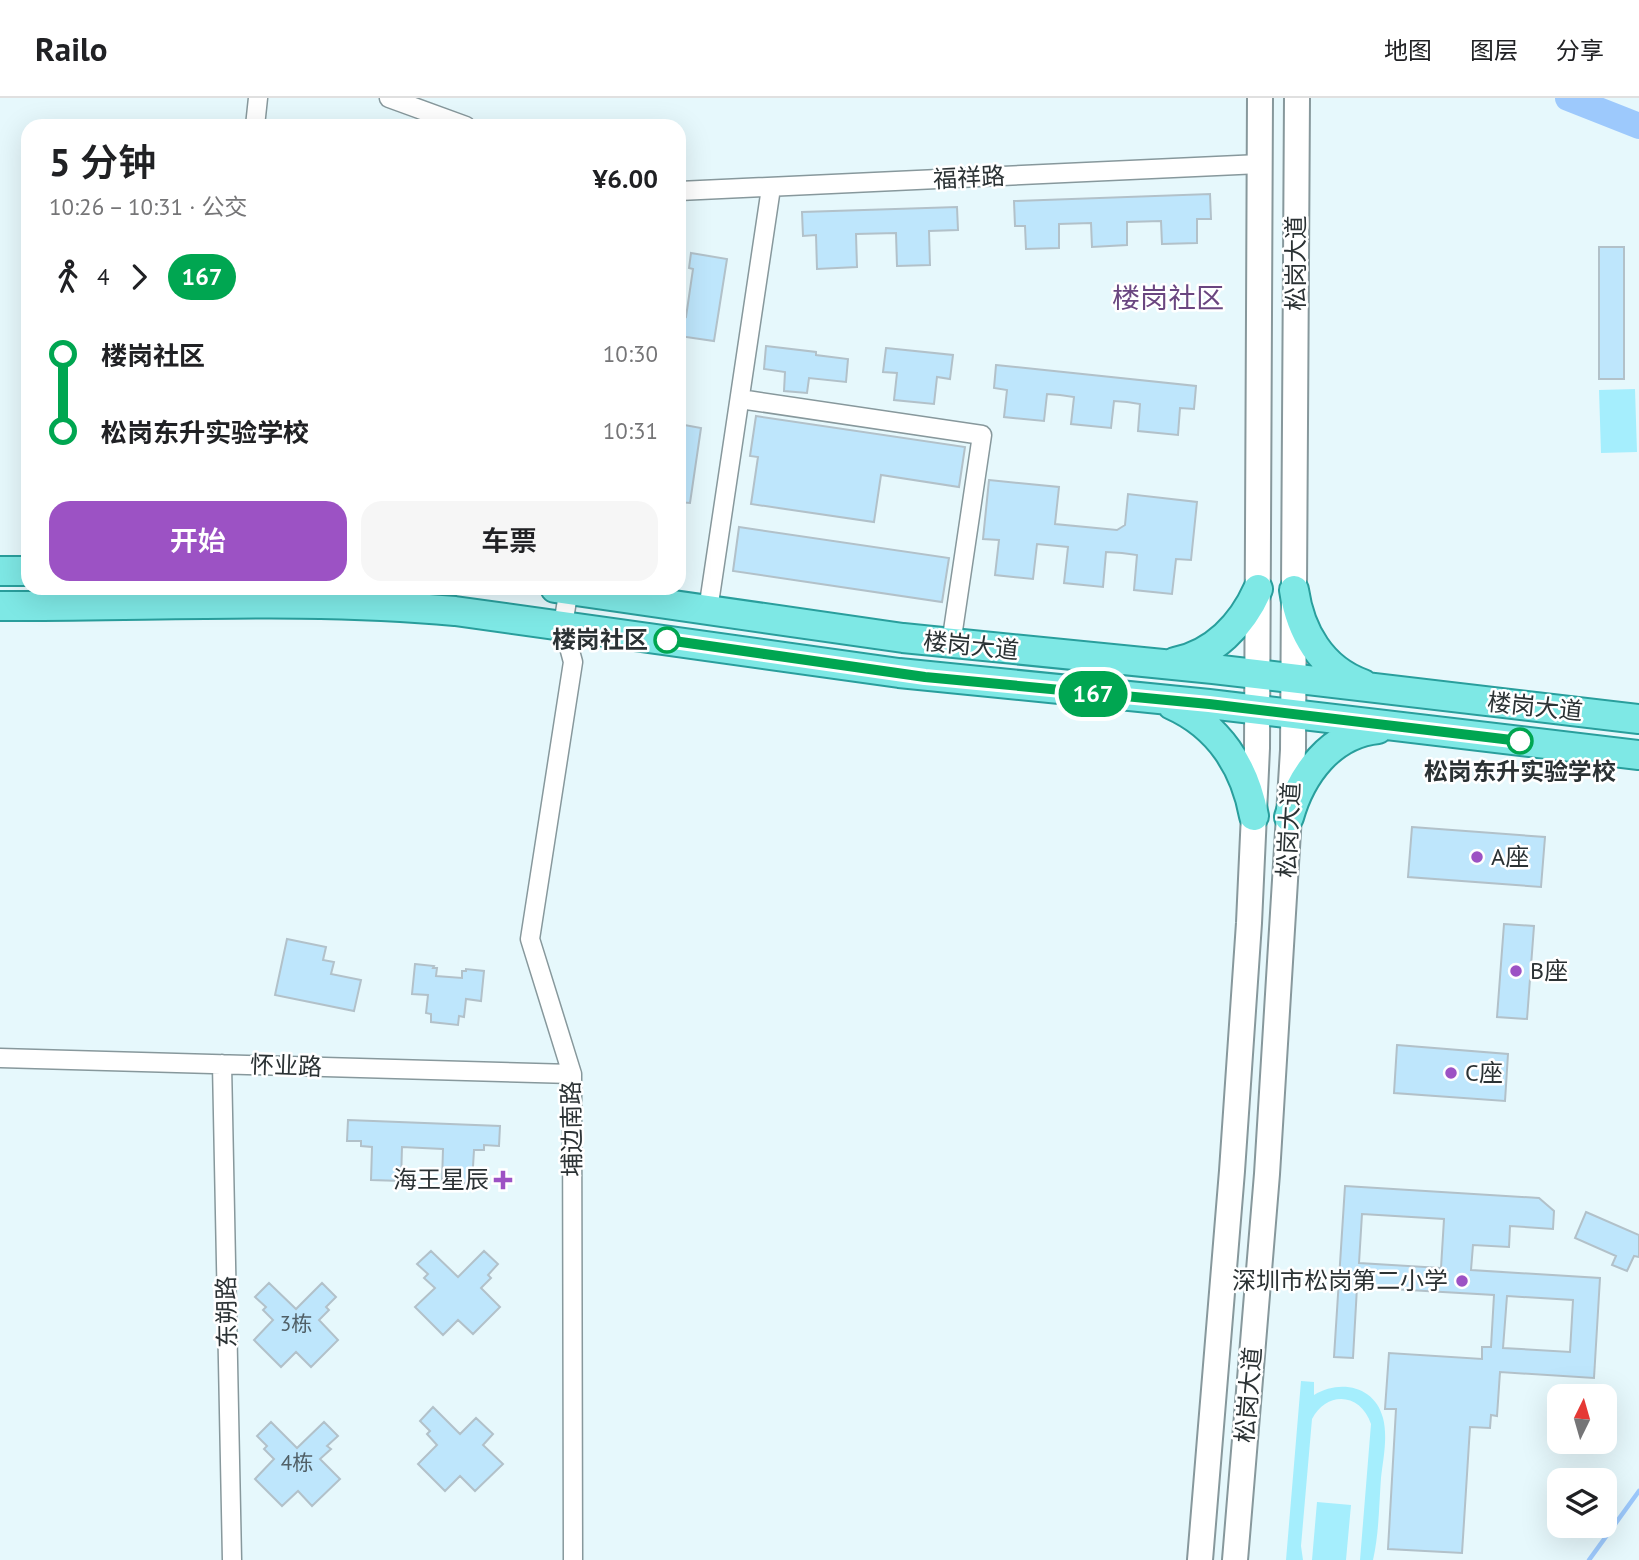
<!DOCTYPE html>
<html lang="zh">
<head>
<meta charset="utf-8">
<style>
	body { margin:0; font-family:"PT Sans","Noto Sans SC",sans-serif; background:#f6f6f6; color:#202124; height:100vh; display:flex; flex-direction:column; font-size:26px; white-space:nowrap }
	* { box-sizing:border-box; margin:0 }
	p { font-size:23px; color:#757577 }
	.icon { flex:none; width:38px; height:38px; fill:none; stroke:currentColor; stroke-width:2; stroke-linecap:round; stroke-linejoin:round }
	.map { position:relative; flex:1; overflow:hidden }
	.panel { position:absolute; left:21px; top:21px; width:665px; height:476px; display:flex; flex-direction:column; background:#fff; border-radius:21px; box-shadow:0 7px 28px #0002 }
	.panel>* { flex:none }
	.badge { padding:0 14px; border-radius:23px; font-size:24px; line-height:46px }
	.needle { width:46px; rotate:5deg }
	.controls { position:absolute; left:1547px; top:1286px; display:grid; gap:14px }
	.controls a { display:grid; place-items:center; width:70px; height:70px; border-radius:14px; background:#fff; box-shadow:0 7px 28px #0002; font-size:35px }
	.map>.badge { position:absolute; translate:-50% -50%; box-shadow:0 0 0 4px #fff }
	.legs { display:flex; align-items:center; gap:10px; height:77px; padding:0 28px; font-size:23px }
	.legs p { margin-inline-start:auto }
	.summary { display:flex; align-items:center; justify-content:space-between; height:119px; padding:0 28px }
	h1 { font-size:38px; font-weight:600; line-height:52px }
	.button { display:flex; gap:14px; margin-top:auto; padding:14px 28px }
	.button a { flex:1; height:80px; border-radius:21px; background:#9c52c4; color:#fff; font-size:28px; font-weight:600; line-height:80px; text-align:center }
	.button a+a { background:#f6f6f6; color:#202124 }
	ul { padding:0 28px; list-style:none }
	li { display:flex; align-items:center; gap:24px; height:77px; font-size:26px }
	li i { display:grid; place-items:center; width:10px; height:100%; margin:0 9px; background:currentColor }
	li i::after { content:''; width:18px; height:18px; margin:-9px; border:5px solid; border-radius:50%; background:#fff }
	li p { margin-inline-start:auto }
	li:first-child i { background:linear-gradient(#0000 50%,currentColor 0) }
	li:last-child i { background:linear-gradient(currentColor 50%,#0000 0) }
	header { display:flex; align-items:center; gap:42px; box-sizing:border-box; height:98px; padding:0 35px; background:#fff; border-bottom:2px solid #e0e0e0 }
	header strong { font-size:33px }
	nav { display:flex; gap:38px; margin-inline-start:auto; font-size:24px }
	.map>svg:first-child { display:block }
</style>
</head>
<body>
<header>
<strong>Railo</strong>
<nav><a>地图</a><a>图层</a><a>分享</a></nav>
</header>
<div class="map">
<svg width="1639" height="1462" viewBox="0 0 1639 1462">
	<rect width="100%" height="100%" fill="#e6f8fc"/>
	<path fill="#a5eefd" d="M1635,291L1637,354L1601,355L1599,292Z
		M1301,1283L1314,1284V1297C1340,1281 1375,1288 1383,1320C1388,1339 1383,1362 1381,1380C1379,1407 1379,1436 1373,1462H1360L1371,1326C1361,1295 1327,1292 1312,1321L1301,1448L1303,1462H1286Z
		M1317,1404L1351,1407L1346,1462H1312Z"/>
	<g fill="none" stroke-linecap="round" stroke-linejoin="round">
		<path stroke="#9dc9fc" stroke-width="4.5" d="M1589,1462L1639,1393"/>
		<path stroke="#9dc9fc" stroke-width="26" d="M1568,0L1639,28"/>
	</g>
	<path fill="#bee6fc" stroke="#b2c1c9" stroke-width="2" fill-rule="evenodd" d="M1210,96L1211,121H1197V145L1162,146L1161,123L1127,124V147L1092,149L1091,125L1059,126V150L1026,151L1025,128H1015L1014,103Z
		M957,109L958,132L929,133L930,167L897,168L896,135L856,136L857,169L817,171L816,137L803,138L802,114Z
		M1599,149H1624V281H1599Z
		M691,155L727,161L714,243L679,238L682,218L686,219L693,171L689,170Z
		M766,248L816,254V257L848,261L846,284L809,280L807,295L784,293L785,274L764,271Z
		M886,250L953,257L950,281L937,279L934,306L894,302L897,275L883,274Z
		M996,267L1196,288L1194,311L1180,310L1178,337L1138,333L1140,306L1127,304L1114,303L1111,330L1071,326L1074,299L1060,297L1047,296L1044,323L1004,319L1007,292L994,290Z
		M756,318L965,349L959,389L881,377L874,424L751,406L758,359L750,358Z
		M679,326L701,330L690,405L679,404Z
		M989,382L1059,389L1055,426L1117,432L1125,427L1128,396L1197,404L1191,462L1176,461L1172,496L1134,492L1137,457L1122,455L1106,454L1103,489L1064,485L1068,449L1037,446L1033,481L995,477L999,442L983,441Z
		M739,429L949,460L942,504L733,473Z
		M1412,729L1545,739L1541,789L1408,779Z
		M1504,826L1534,828L1527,921L1497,919Z
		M287,841L326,849L323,862L334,864L331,876L361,882L354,913L275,897Z
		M415,866L434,868L433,870H437L436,878L462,880V873H466V871L484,873L481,903L466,901L464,919L459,918L458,927L431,924V916L426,915L428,897L412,896Z
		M1397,947L1508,956L1505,1003L1394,995Z
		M348,1022L500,1028L499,1048L484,1047V1052H474L472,1085L442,1084L443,1051L402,1049L401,1083L371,1082L372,1049L361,1048V1043H347Z
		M1345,1088L1539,1100L1554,1113L1553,1131L1510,1128L1509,1149L1473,1147L1471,1172L1600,1180L1594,1280L1500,1274L1497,1318L1491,1317L1490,1330L1470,1329L1462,1455L1388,1451L1396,1311H1385L1389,1255L1482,1261V1249H1491L1494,1197L1357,1189L1353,1260L1334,1259ZM1362,1116L1444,1121L1441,1170L1359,1165ZM1507,1198L1573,1202L1570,1254L1503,1250Z
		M1586,1114L1639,1137V1159L1634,1158L1627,1173L1612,1167L1616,1158L1575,1140Z
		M431,1153L458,1179L484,1153L498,1166L488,1177L491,1180L481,1190L500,1209L473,1236L458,1222L443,1237L415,1209L435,1190L424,1180L428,1176L417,1166Z
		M269,1185L296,1211L322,1185L336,1199L326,1209L329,1212L319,1222L338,1242L311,1269L296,1254L281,1269L254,1242L273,1222L263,1212L266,1209L255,1199Z
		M433,1309L460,1336L476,1320L493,1336L483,1347L503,1366L475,1393L460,1378L445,1393L418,1366L437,1347L427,1336L430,1333L420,1323Z
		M271,1324L297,1350L324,1324L338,1338L327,1348L331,1351L320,1361L340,1381L312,1408L298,1393L282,1408L255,1381L274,1361L264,1351L267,1348L257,1338Z"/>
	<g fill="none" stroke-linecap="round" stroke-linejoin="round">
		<defs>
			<path id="minor" d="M389,0L466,28
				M255,28L258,0
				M679,93L1260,66
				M740,301L982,337L951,546
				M569,490L563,527L573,564L530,841L572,976L573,1462
				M708,512L771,90
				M0,960L572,976
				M222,966L232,1462"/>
			<path id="secondary" d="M1200,1462L1232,1073L1249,825L1257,650L1260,0
				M1235,1462L1267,1076L1293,652L1297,0"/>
			<path id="primary" d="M0,473H28
				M555,490L903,540L1213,571L1639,621
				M1294,492C1300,533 1321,571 1363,586
				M0,508C152,509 304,499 455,513L899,575L1209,606L1639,657
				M1175,564C1214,556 1242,527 1258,491
				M1172,607C1219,628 1245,669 1254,718
				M1289,719C1301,677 1330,636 1378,631"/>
		</defs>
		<use href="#minor" stroke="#87989c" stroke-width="21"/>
		<use href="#secondary" stroke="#87989c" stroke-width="28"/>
		<use href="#primary" stroke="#299e9c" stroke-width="32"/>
		<use href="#minor" stroke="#fff" stroke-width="18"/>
		<use href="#secondary" stroke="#fff" stroke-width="24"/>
		<use href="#primary" stroke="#7ee8e5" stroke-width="28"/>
	</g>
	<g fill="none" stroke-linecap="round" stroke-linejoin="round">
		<defs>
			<path id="line-1" d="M667,542L925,579L1209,606L1520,643"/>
		</defs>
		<use href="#line-1" stroke="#fff" stroke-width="16"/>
		<use href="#line-1" stroke="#00a651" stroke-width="10"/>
	</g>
	<g fill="#fff" stroke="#00a651" stroke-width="3.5">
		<circle cx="667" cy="542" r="12"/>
		<circle cx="1520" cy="643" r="12"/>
	</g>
	<g fill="#9c52c4" stroke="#fff" stroke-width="2.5">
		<circle cx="1477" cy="759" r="7"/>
		<circle cx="1516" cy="873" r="7"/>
		<circle cx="1451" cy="975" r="7"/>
		<path d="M499.5 1071.5h7v7h7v7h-7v7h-7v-7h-7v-7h7z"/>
		<circle cx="1462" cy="1183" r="7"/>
	</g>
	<g text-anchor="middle" stroke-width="5" stroke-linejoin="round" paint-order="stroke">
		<g font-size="21" fill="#505f66">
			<text x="296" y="1233">3栋</text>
			<text x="297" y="1372">4栋</text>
		</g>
		<g font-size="24" fill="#2b3234" stroke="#fff">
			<text transform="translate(969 80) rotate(-3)" y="8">福祥路</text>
			<text transform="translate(1296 165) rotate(-90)" y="8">松岗大道</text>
			<text transform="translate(971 548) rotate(6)" y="8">楼岗大道</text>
			<text transform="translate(1535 609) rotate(6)" y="8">楼岗大道</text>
			<text transform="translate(1289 732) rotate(-87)" y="8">松岗大道</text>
			<text transform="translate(286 968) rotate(2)" y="8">怀业路</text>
			<text transform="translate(572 1031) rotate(-91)" y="8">埔边南路</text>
			<text transform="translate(227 1214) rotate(-91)" y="8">东朔路</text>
			<text transform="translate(1249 1297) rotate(-85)" y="8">松岗大道</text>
		</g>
		<g font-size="24" font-weight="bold" fill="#2b3234" stroke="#fff" text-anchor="end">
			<text x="648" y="550">楼岗社区</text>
			<text x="1520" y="682" text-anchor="middle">松岗东升实验学校</text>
		</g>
		<g font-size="24" fill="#2b3234" stroke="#fff" text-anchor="start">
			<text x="1491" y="767">A座</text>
			<text x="1530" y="881">B座</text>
			<text x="1465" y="983">C座</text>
			<text x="489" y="1090" text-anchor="end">海王星辰</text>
			<text x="1448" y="1191" text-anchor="end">深圳市松岗第二小学</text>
		</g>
		<g font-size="28" fill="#6a4680" stroke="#fff">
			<text x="1168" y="210">楼岗社区</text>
		</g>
	</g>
</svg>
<div class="controls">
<a><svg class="needle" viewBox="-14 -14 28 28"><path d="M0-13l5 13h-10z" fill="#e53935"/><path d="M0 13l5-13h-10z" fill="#757577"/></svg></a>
<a><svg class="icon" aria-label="layers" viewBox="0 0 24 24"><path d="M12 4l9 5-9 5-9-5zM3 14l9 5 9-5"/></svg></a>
</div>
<b class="badge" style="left:1093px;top:596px;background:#00a651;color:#fff">167</b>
<section class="panel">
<div class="summary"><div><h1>5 分钟</h1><p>10:26 – 10:31 · 公交</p></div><b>¥6.00</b></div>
<div class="legs"><svg class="icon" aria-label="walk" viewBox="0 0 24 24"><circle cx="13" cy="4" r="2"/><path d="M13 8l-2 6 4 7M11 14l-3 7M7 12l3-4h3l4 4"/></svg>4<svg class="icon" aria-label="forward" viewBox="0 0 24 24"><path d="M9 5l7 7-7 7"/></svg><b class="badge" style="background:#00a651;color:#fff">167</b></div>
<ul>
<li><i style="color:#00a651"></i><b>楼岗社区</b><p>10:30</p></li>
<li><i style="color:#00a651"></i><b>松岗东升实验学校</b><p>10:31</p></li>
</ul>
<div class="button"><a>开始</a><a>车票</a></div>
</section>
</div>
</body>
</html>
